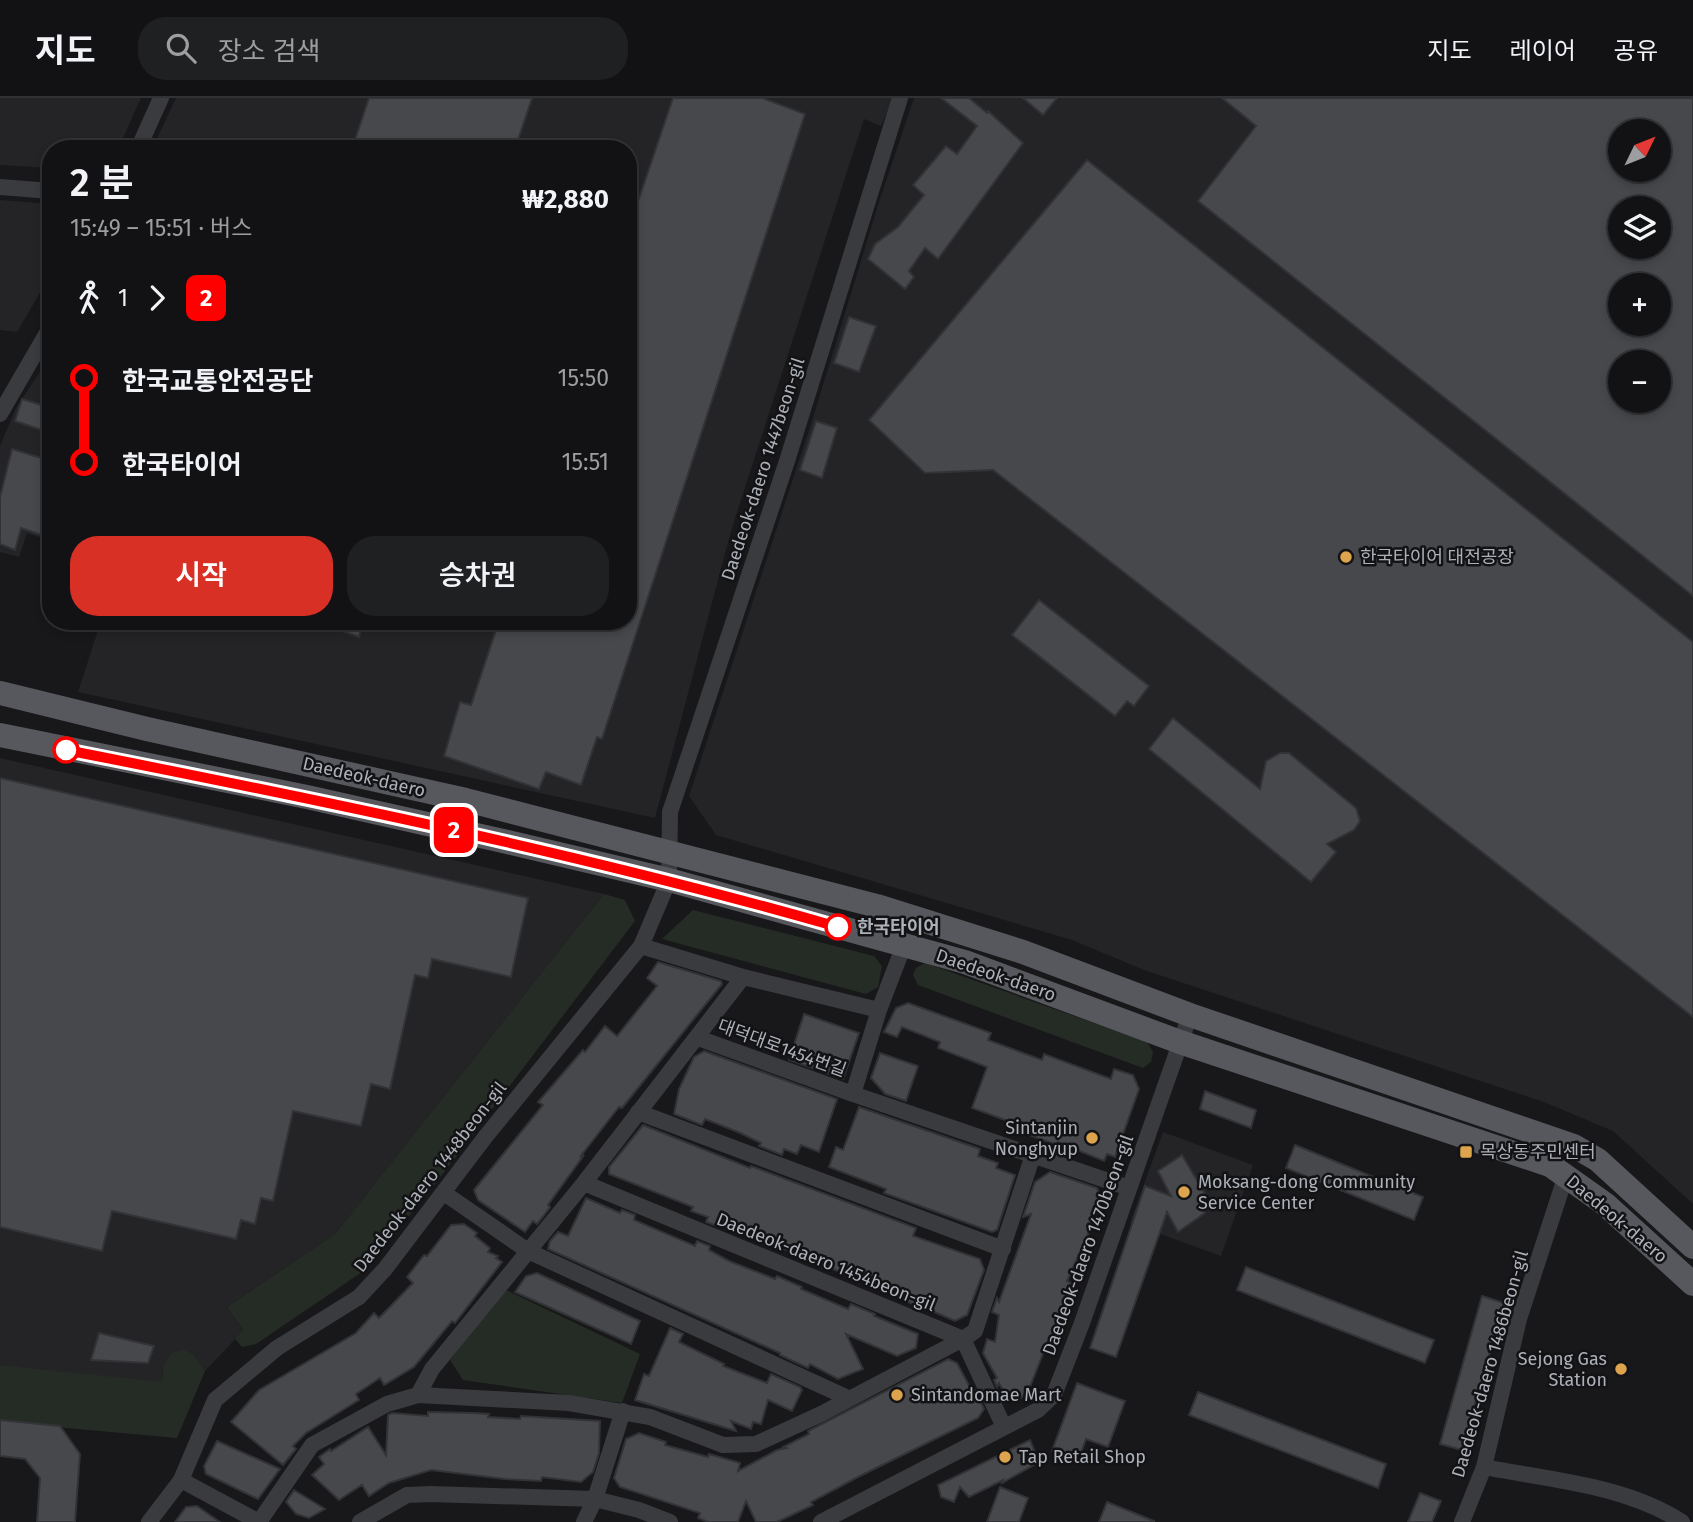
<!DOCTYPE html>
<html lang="ko">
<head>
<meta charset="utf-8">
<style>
	body { margin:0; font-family:"Fira Sans","Noto Sans KR",sans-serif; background:#1f2022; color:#f1f3f6; height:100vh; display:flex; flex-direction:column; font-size:26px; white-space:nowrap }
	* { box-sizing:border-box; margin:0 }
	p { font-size:23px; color:#9c9ea0 }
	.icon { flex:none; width:38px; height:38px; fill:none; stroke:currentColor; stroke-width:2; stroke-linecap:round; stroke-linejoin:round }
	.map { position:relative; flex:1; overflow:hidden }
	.panel { position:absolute; left:42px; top:42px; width:595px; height:490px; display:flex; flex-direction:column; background:#121214; border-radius:28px; box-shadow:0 4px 10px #0003,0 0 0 2px #313234 }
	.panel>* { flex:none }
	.badge { padding:0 14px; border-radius:10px; font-size:24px; line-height:46px }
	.needle { width:46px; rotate:47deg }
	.buttons { position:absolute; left:1608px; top:21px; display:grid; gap:14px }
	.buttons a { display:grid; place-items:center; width:63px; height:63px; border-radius:50%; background:#121214; box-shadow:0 4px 10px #0003,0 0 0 2px #313234; font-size:35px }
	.map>.badge { position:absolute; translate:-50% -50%; box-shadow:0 0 0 4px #fff }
	.legs { display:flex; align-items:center; gap:10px; height:77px; padding:0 28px; font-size:23px }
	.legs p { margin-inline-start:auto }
	.summary { display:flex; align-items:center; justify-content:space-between; height:119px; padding:0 28px }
	h1 { font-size:38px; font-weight:600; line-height:52px }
	.action { display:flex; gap:14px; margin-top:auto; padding:14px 28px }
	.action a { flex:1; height:80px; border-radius:28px; background:#d93025; color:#fff; font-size:28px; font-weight:600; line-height:80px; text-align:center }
	.action a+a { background:#1f2022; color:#f1f3f6 }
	ul { padding:0 28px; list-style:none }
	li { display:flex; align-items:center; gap:24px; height:84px; font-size:26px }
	li i { display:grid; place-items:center; width:10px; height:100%; margin:0 9px; background:currentColor }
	li i::after { content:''; width:18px; height:18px; margin:-9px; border:5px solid; border-radius:50%; background:#121214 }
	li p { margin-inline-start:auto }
	li:first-child i { background:linear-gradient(#0000 50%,currentColor 0) }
	li:last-child i { background:linear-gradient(currentColor 50%,#0000 0) }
	header { display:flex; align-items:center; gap:42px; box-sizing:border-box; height:98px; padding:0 35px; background:#121214; border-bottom:2px solid #313234 }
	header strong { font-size:33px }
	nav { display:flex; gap:38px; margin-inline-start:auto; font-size:24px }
	.search { width:490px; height:63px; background:#1f2022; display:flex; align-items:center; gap:18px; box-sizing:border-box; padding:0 24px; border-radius:28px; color:#9c9ea0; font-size:26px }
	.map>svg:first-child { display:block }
</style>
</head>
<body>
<header>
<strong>지도</strong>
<div class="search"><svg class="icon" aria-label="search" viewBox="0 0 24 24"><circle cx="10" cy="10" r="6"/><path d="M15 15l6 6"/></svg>장소 검색</div>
<nav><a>지도</a><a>레이어</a><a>공유</a></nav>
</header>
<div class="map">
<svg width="1693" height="1424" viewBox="0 0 1693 1424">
	<rect width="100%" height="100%" fill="#18181a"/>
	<path fill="#242427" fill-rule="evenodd" d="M0,0H141L118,51H51V70L0,67Z
		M176,0H891V6L881,28L864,21L731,433L655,720L78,594L101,523H628V51H152Z
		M914,0H1693V1106L1613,1033L1544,1004L1144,872L1072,842L716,737L689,698L812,323L879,104ZM1620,33H1659V72H1620ZM1620,110H1659V149H1620ZM1620,187H1659V226H1620ZM1620,264H1659V303H1620Z
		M0,102L51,106V176L17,234L0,232Z
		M51,257V443L27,435L19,459L0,454V348L16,310Z
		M0,660L604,796L335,1136L227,1209L243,1233L205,1273L194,1257L163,1268L162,1285L0,1267Z
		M1163,1034L1253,1067L1221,1158L1130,1125Z"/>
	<path fill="#252c25" d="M604,796L625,802L635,823L435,1086L365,1172L256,1246L242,1249L235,1241L243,1232L227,1209L335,1136Z
		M693,812L874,858L882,868L878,889L866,896L662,841Z
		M925,865L1147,944L1153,954L1151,964L1143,970L918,887L913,877L916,870Z
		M504,1191L640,1256L622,1305L463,1282L450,1262Z
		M184,1252L194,1257L205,1273L177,1340L0,1324V1267L162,1284L163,1268L171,1255Z"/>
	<path fill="#47484c" stroke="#323336" stroke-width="2" fill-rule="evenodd" d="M369,0H532L515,51H352Z
		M673,0H762L805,16L602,641L597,639L581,687L546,674L539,691L444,658L460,604L471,607L499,523H628V133Z
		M941,0H969L987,15L988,13L1023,45L938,161L925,150L909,173L914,179L905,191L868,161L875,146L898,129L924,97L913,87L946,48L957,56L977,28Z
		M1023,0H1057L1043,17Z
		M1222,0H1693V498L1198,103L1256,28ZM1620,33H1659V72H1620ZM1620,110H1659V149H1620ZM1620,187H1659V226H1620ZM1620,264H1659V303H1620Z
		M1087,62L1693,544V919L993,372L925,375L869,322Z
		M849,219L876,228L859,274L834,265Z
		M22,301L51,310V335L15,323Z
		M816,323L837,330L822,380L800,372Z
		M12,351L51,363V440L21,430L15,452L0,446V399Z
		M1039,502L1149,588L1134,608L1127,603L1115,618L1012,537Z
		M319,523H363L359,539L319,525Z
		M1173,620L1260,691L1266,663L1280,655H1289L1356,710L1360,723L1354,732L1327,746L1336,754L1311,784L1149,651Z
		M0,680L528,800L511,879L432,861L428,880L415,877L390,991L371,986L361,1028L293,1013L273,1103L261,1100L255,1126L241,1122L236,1141L112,1113L102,1153L0,1129Z
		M658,864L721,883L722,886L622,1010L619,1009L580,1059L584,1057L548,1107L550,1109L545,1116L537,1126L533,1123L525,1134L478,1102L474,1092L543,1007L538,1004L583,952L585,954L605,928L617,938L657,888L647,880Z
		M908,905L991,935L988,942L1042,962L1044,956L1111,981L1114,971L1133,977L1139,991L1115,1059L1107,1056L1104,1063L1058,1044L1057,1047L1018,1033L1019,1027L972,1010L987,969L938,950L940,944L902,929L897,939L884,934L896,910Z
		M804,916L859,935L843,981L789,962Z
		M704,953L837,1001L819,1054L801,1047L797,1056L784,1051L782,1057L759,1048L761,1045L738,1034L705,1021L702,1027L674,1016L679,991L694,959Z
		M880,955L918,968L906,1003L885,996L871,980Z
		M1205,993L1256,1012L1251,1030L1200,1011Z
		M859,1009L980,1051L978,1058L998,1065L996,1070L1015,1077L997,1132L992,1134L884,1095L886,1091L829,1069L836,1049L843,1052Z
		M643,1027L750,1070L751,1068L916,1130L913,1138L980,1161L984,1172L967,1217L955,1223L923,1209V1210L893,1198L894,1196L718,1124L717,1128L706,1124L708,1119L691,1113L693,1109L609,1076V1069Z
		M1295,1047L1423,1099L1414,1122L1286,1070Z
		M1182,1057L1205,1096L1198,1101L1205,1115L1178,1134L1167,1114L1116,1259L1090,1250L1145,1088L1171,1098L1158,1073Z
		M1050,1074L1097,1090L1101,1100L1092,1127L1067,1183L1071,1185L1046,1255L1044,1253L1028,1294L1017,1303L1007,1299L999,1285L997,1289L994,1282L997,1280L983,1255L987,1241L995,1244L999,1217L992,1214L997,1200L999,1204L1031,1116L1023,1119L1035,1084Z
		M586,1100L620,1115L622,1112L635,1117L634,1122L695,1148L697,1143L710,1148L709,1152L729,1163L775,1181L777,1178L802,1189L801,1191L848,1211L851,1206L875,1216L874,1218L918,1236L916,1250L897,1258L846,1236L863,1271L838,1281L810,1266L808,1270L780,1257V1255L548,1151L550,1143L558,1134L568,1138Z
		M464,1126L477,1135L475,1138L490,1150L488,1154L498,1158L496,1160L502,1164L455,1225L452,1223L414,1269L384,1287L380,1280L356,1296L359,1302L306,1335L293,1348L296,1351L283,1367L231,1324L259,1292L356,1235L374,1215L379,1220L413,1185L407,1179L424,1157L427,1158L451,1127Z
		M1246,1169L1434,1242L1425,1265L1237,1192Z
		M537,1175L640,1223L631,1246L515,1194L526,1178Z
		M1482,1198L1504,1205L1462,1352L1440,1346Z
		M670,1230L683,1236L679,1244L724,1266L723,1268L767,1285L771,1276L800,1289L802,1292L792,1313L768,1302L761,1326L753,1324L751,1331L731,1323L736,1333L635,1302L644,1276L649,1278Z
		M99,1235L154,1248L148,1265L91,1262Z
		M948,1261L957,1265L972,1293L975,1292L984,1311L978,1320L858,1379L811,1404L813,1407L777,1424H756L746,1403L738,1424H708L698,1420L700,1415L620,1389L614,1380L626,1341L639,1335L666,1344L665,1347L708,1359L709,1356L740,1365L738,1373L777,1352L786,1350L783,1349L809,1336L808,1333Z
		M1077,1285L1125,1303L1108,1349L1086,1341L1078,1363L1052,1353Z
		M1198,1294L1386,1366L1378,1390L1189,1317Z
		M428,1314L474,1315L489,1316L488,1319L520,1321L521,1318L600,1323L599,1355L593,1374L581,1384L542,1379L541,1383L505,1381L431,1372L389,1385L369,1398L362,1387L339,1402L312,1377L324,1366L319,1359L330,1351L331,1353L368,1329L386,1357L388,1317L392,1315L428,1318Z
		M0,1322L60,1328L80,1356L75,1424H37L40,1380L25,1361L0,1358Z
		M1030,1342L1039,1364L1002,1385L1003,1382L969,1399L960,1389L954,1404L941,1399L938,1387Z
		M217,1343L280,1371L258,1401L206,1376L204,1368Z
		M1000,1389L1028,1400L1019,1424H987Z
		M294,1392L325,1411L309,1420L296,1416L286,1404Z
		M1420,1395L1441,1403L1432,1424H1408Z
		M1107,1404L1154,1423V1424H1099Z
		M197,1408L220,1424H175L186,1409Z"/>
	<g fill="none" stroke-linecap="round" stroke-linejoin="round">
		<path stroke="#3a3b3e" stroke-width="16" d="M138,51L161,0
			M0,89L51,93
			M0,316L51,228
			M904,847L879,912L853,996L1129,1090
			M641,848L743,879L879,912
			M698,940L853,996
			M638,1014L1003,1151
			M584,1085L963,1241L1004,1329
			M444,1095L528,1153L848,1300
			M418,1297L569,1305L650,1319L723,1347L756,1346L821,1316L963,1241L975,1233L1033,1057
			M1484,1369C1550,1382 1625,1387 1682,1424
			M181,1382L259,1424
			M149,1424L181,1382L215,1302L277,1250L359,1199L385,1171L486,1038L641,848L669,782L670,714L787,363L900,0
			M259,1424L312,1347L387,1306L418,1297L432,1271L584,1085L743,879
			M360,1424L407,1397L430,1396L595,1401L639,1412L670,1424
			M584,1424L595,1401L623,1313
			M821,1424L1038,1312L1054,1297L1082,1225L1190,917
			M1462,1424L1484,1369L1519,1221L1566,1077"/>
		<path stroke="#56585d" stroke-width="24" d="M0,595L147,631L466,702L877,808L1023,854L1190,917L1574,1048L1598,1062L1693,1149
			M0,637L307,699L503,743L669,782L965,864L1180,944L1550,1067L1605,1106L1693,1186"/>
	</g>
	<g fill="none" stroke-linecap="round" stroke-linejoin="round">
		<defs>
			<path id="line-1" d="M66,652C325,703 584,756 838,829"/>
		</defs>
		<use href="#line-1" stroke="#fff" stroke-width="16"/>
		<use href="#line-1" stroke="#f00" stroke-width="10"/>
	</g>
	<g fill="#dda44d" stroke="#131315" stroke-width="2.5">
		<circle cx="1346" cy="459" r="7"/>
		<circle cx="1092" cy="1040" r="7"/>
		<rect x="1459" y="1047" width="14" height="14" rx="3.5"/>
		<circle cx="1184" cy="1094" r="7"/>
		<circle cx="1621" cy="1271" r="7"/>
		<circle cx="897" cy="1297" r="7"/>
		<circle cx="1005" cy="1359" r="7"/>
	</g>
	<g fill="#fff" stroke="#f00" stroke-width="3.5">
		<circle cx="66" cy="652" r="12"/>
		<circle cx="838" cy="829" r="12"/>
	</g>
	<g text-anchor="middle" stroke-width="5" stroke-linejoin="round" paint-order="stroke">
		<g font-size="18" fill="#acb0b8" stroke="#131315">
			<text transform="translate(763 371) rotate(-72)" y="6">Daedeok-daero 1447beon-gil</text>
			<text transform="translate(364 679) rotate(13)" y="6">Daedeok-daero</text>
			<text transform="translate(996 877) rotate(19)" y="6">Daedeok-daero</text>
			<text transform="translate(782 950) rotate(20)" y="6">대덕대로1454번길</text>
			<text transform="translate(430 1079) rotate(-52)" y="6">Daedeok-daero 1448beon-gil</text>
			<text transform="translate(1617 1121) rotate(40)" y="6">Daedeok-daero</text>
			<text transform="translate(1088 1147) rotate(-70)" y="6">Daedeok-daero 1470beon-gil</text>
			<text transform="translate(826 1164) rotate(22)" y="6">Daedeok-daero 1454beon-gil</text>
			<text transform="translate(1490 1266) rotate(-74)" y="6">Daedeok-daero 1486beon-gil</text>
		</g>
		<g font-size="18" fill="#acb0b8" stroke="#131315" text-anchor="start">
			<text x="1360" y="465">한국타이어 대전공장</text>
			<text x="1078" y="1036" text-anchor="end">Sintanjin<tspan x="1078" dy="21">Nonghyup</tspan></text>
			<text x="1480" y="1060">목상동주민센터</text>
			<text x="1198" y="1090">Moksang-dong Community<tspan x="1198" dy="21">Service Center</tspan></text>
			<text x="1607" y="1267" text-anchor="end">Sejong Gas<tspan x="1607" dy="21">Station</tspan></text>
			<text x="911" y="1303">Sintandomae Mart</text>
			<text x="1019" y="1365">Tap Retail Shop</text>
		</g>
		<g font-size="18" font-weight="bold" fill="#acb0b8" stroke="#131315" text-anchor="start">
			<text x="857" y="835">한국타이어</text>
		</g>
	</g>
</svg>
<div class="buttons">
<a><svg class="needle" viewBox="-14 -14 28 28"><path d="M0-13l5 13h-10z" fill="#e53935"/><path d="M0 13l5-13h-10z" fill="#9c9ea0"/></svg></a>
<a><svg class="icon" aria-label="layers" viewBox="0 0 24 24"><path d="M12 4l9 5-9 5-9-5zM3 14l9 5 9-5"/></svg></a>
<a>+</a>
<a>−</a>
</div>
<b class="badge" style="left:454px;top:732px;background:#f00;color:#fff">2</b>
<section class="panel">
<div class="summary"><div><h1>2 분</h1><p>15:49 – 15:51 · 버스</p></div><b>₩2,880</b></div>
<div class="legs"><svg class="icon" aria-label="walk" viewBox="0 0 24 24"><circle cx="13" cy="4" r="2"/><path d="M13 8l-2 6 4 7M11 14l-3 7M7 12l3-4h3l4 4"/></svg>1<svg class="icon" aria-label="forward" viewBox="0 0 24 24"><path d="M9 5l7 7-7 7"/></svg><b class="badge" style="background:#f00;color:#fff">2</b></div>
<ul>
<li><i style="color:#f00"></i><b>한국교통안전공단</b><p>15:50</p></li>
<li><i style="color:#f00"></i><b>한국타이어</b><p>15:51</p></li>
</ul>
<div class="action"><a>시작</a><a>승차권</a></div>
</section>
</div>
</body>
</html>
